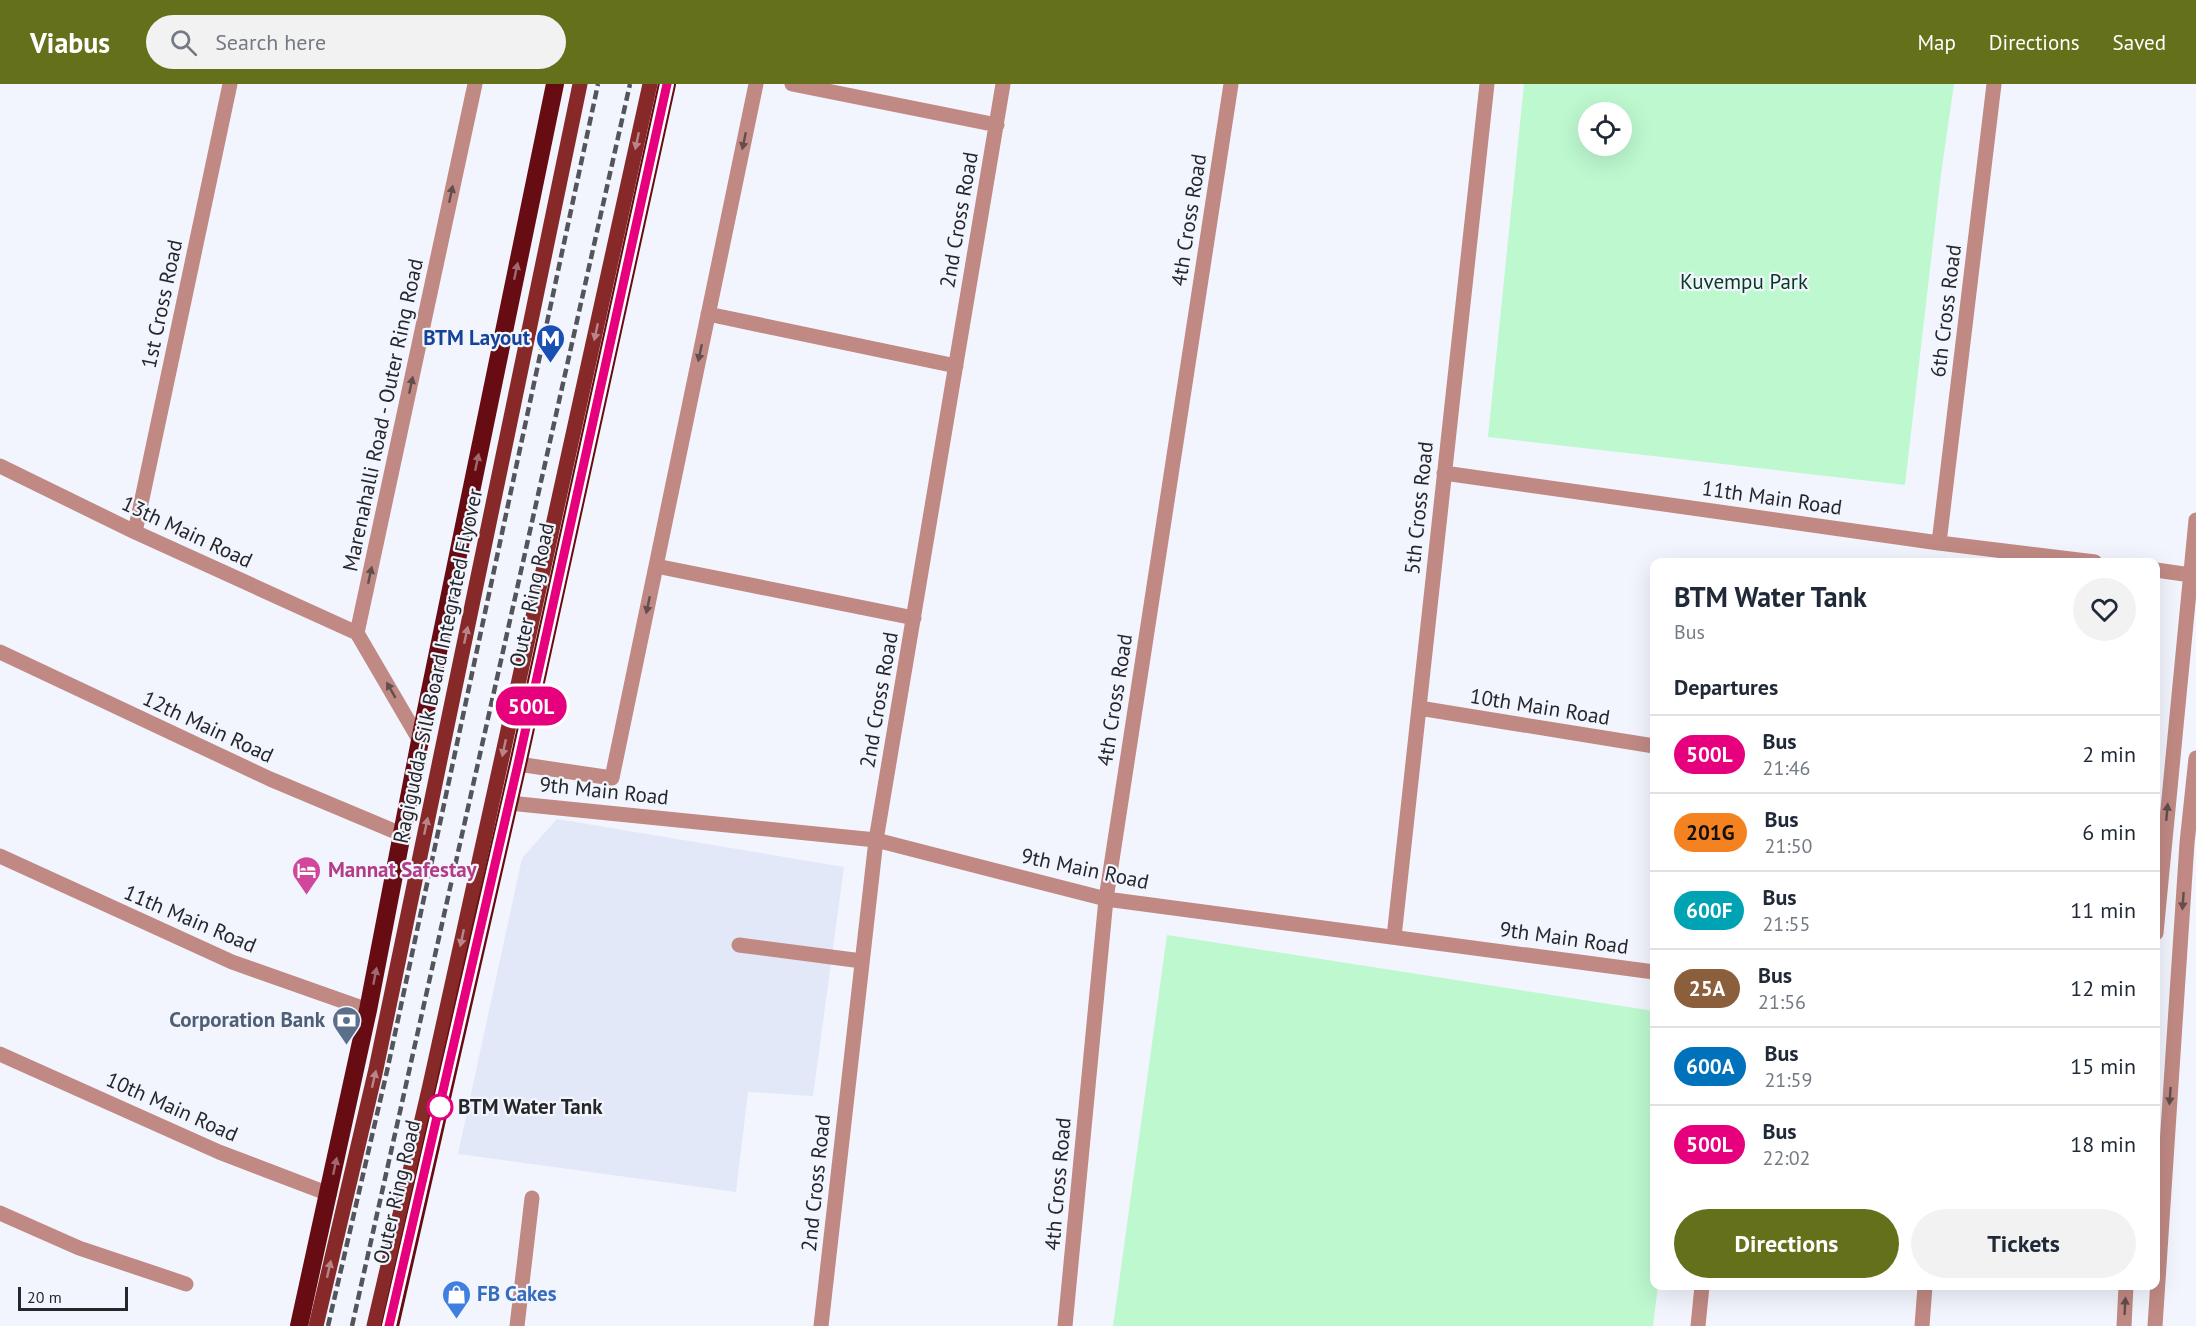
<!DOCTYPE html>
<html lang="en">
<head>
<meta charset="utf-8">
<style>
	body { margin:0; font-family:"PT Sans",sans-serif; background:#f2f2f3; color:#1f2937; height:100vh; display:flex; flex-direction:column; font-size:22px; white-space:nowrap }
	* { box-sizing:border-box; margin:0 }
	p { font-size:20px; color:#747a83 }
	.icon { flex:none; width:33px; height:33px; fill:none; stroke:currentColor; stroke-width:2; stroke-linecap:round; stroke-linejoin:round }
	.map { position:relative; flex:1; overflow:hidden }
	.panel { position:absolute; left:1650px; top:474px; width:510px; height:732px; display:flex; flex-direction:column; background:#fff; border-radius:12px; box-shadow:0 6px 24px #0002 }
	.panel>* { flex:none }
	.badge { padding:0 12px; border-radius:20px; font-size:21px; line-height:39px }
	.controls { position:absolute; left:1578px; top:18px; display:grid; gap:12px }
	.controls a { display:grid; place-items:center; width:54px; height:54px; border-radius:50%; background:#fff; box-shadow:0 6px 24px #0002; font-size:30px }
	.scale { position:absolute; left:18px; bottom:15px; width:110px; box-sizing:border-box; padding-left:6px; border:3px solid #25272a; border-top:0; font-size:16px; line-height:21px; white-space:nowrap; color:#25272a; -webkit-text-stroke:4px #f2f5fe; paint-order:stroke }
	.map>.badge { position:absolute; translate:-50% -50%; box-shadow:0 0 0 3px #fff }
	h2 { padding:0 24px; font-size:22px; line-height:54px }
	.round { display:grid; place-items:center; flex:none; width:63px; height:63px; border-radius:32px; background:#f2f2f3 }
	.headline { display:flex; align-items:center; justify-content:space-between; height:102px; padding:0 24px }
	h1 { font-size:28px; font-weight:600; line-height:45px }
	.action { display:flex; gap:12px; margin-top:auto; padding:12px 24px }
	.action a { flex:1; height:69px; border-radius:36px; background:#65701a; color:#fff; font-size:24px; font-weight:600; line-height:69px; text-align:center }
	.action a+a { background:#f2f2f3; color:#1f2937 }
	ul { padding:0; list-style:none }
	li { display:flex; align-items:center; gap:18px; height:78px; padding:0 24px; border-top:2px solid #e0e1e3 }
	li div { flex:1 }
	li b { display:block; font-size:22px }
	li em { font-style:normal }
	li .badge { min-width:66px; font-weight:700; text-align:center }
	header { display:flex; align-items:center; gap:36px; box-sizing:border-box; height:84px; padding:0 30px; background:#65701a; color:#fff }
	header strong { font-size:28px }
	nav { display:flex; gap:33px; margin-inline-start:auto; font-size:21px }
	.search { width:420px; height:54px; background:#f2f2f3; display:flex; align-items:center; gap:15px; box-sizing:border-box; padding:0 21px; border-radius:33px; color:#747a83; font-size:22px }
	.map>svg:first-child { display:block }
</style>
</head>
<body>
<header>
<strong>Viabus</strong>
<div class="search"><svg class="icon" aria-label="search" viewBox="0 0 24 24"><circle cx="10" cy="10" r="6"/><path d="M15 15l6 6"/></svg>Search here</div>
<nav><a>Map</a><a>Directions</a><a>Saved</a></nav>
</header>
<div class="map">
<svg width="2196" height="1242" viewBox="0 0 2196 1242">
	<rect width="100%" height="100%" fill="#f2f5fe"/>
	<path fill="#e3e8f8" d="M557,735L844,783L813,1012L748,1008L736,1108L458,1070L522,774Z"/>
	<path fill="#bdf8cf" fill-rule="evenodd" d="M1524,0H1954L1941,90L1905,401L1488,353ZM1588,28H1622V62H1588Z
		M1167,851L1654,927V1202H1658L1653,1242H1113Z"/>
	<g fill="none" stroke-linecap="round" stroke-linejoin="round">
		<path stroke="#c08984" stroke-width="15" d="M792,0L997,41
			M708,230L956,282
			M0,382L135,448L357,549
			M1444,389L1939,459L2095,478
			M135,448L230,0
			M1939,459L1994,0
			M656,482L914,534
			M2156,486L2191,491
			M0,568L270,695L401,750
			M1419,624L1654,662
			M420,657L357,549L475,0
			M518,680L612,694L756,0
			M509,719L876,756L1106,815L1654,888
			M0,772L232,878L368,926
			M2156,849L2196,436
			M1394,853L1487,0
			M739,861L862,877
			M0,970L219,1068L329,1110
			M0,1129L79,1164L186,1200
			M517,1242L532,1114
			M821,1242L876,756L1003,0
			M1065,1242L1106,815L1231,0
			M1698,1242L1702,1202
			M1922,1242L1925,1202
			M2124,1242L2126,1202
			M2155,1242L2187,759L2196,674"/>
		<path stroke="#882929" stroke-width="15" d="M316,1242L376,985L580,0
			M374,1242L430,1001L650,0"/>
		<path stroke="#670c12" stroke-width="18" d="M299,1242L368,926L423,641L555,0
			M390,1242L518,680L667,0"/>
		<path stroke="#53555a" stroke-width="4.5" stroke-dasharray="9 4.5" stroke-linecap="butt" d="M328,1242L387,987L598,0
			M352,1242L630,0"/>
	</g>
	<defs><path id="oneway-solid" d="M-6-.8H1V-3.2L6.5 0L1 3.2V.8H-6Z" transform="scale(1.5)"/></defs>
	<g fill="#b88589">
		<use href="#oneway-solid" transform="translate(637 57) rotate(102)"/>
		<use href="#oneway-solid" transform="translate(596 248) rotate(102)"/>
		<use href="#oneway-solid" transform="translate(466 551) rotate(-78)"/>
		<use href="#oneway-solid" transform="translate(504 664) rotate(102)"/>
		<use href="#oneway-solid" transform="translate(426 742) rotate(-78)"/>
		<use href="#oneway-solid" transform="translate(462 854) rotate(102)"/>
		<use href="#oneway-solid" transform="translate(374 995) rotate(-77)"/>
		<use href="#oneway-solid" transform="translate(329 1185) rotate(-77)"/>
	</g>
	<g fill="#634e4e">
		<use href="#oneway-solid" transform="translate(744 57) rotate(102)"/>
		<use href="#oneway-solid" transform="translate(451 110) rotate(-78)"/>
		<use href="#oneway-solid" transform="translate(700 269) rotate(102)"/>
		<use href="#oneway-solid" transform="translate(411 301) rotate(-78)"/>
		<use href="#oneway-solid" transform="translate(370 491) rotate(-78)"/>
		<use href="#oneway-solid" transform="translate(648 521) rotate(102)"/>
		<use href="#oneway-solid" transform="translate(391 606) rotate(-120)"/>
		<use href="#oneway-solid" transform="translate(2167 728) rotate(-85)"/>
		<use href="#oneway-solid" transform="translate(2183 817) rotate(94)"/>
		<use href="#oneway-solid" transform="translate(2170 1012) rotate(94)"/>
		<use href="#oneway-solid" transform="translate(2125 1222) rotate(-87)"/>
	</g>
	<g fill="#9f6970">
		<use href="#oneway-solid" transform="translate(516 187) rotate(-78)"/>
		<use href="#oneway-solid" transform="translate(477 378) rotate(-78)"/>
		<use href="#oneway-solid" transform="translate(375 892) rotate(-79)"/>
		<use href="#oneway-solid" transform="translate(335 1082) rotate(-78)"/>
	</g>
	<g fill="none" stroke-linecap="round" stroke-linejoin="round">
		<defs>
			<path id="line" d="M389,1242L518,680L667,0"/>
		</defs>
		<use href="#line" stroke="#fff" stroke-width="14"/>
		<use href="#line" stroke="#e6007e" stroke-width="9"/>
	</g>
	<defs>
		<symbol id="metro-pin" viewBox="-11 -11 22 30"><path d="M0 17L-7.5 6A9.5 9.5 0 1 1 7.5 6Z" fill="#1a4fb4" stroke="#f2f5fe"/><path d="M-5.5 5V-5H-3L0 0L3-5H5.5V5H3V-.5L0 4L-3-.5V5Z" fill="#fff"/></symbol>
		<symbol id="hotel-pin" viewBox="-11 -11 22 30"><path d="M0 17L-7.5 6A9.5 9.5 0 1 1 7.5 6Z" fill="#d1479c" stroke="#f2f5fe"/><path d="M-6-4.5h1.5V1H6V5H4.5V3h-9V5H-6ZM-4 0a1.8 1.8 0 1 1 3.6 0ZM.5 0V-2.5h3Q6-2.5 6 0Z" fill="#fff"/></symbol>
		<symbol id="bank-pin" viewBox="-11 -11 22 30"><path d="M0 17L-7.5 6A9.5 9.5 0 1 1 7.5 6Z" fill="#5c6f8a" stroke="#f2f5fe"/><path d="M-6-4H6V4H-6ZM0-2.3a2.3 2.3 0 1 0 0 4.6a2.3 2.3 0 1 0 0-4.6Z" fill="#fff"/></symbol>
		<symbol id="shop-pin" viewBox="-11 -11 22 30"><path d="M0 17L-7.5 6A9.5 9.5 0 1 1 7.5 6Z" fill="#3f7fe0" stroke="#f2f5fe"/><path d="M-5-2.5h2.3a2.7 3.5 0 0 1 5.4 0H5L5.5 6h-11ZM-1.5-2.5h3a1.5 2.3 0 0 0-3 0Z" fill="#fff"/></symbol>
	</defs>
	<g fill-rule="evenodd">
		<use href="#metro-pin" x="534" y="238" width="33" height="45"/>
		<use href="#hotel-pin" x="290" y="770" width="33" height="45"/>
		<use href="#bank-pin" x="330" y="920" width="33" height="45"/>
		<use href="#shop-pin" x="440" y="1194" width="33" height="45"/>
	</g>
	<circle fill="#fff" stroke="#e6007e" stroke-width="3" cx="440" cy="1023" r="12"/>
	<g text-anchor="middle" stroke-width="4.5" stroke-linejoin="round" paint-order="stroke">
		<g font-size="21" fill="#25272a" stroke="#f2f5fe">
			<text transform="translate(959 136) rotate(-80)" y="7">2nd Cross Road</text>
			<text transform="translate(1189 136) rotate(-81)" y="7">4th Cross Road</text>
			<text transform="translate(162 220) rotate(-78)" y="7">1st Cross Road</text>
			<text transform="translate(1946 227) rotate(-83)" y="7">6th Cross Road</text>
			<text transform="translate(383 331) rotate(-78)" y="7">Marenahalli Road - Outer Ring Road</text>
			<text transform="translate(1772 414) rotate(8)" y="7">11th Main Road</text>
			<text transform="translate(1419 424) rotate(-84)" y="7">5th Cross Road</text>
			<text transform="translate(187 448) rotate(25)" y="7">13th Main Road</text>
			<text transform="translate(532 511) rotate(-78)" y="7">Outer Ring Road</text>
			<text transform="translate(438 582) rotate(-78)" y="7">Ragigudda-Silk Board Integrated Flyover</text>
			<text transform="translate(879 616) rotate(-80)" y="7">2nd Cross Road</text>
			<text transform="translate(1115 616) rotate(-81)" y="7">4th Cross Road</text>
			<text transform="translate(1540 623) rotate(9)" y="7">10th Main Road</text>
			<text transform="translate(208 643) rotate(25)" y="7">12th Main Road</text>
			<text transform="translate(604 707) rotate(6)" y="7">9th Main Road</text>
			<text transform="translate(1085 785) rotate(12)" y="7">9th Main Road</text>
			<text transform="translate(190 835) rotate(23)" y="7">11th Main Road</text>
			<text transform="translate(1564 854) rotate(8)" y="7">9th Main Road</text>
			<text transform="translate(172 1023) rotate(24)" y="7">10th Main Road</text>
			<text transform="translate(816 1099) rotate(-84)" y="7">2nd Cross Road</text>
			<text transform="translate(1058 1100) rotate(-85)" y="7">4th Cross Road</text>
			<text transform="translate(397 1108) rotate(-77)" y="7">Outer Ring Road</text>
		</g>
		<g font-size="21" fill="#063b1f" stroke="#f2f5fe">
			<text x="1744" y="205">Kuvempu Park</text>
		</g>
		<g font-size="21" font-weight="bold" fill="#164399" stroke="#f2f5fe" text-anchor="end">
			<text x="530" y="261">BTM Layout</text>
		</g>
		<g font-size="21" font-weight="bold" fill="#b23c85" stroke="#f2f5fe" text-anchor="start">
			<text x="328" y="793">Mannat Safestay</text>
		</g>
		<g font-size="21" font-weight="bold" fill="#4e5e75" stroke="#f2f5fe" text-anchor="end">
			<text x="325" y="943">Corporation Bank</text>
		</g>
		<g font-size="21" font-weight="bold" fill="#25272a" stroke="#f2f5fe" text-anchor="start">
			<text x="458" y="1030">BTM Water Tank</text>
		</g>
		<g font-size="21" font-weight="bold" fill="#366cbe" stroke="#f2f5fe" text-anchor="start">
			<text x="477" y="1217">FB Cakes</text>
		</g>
	</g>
</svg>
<div class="controls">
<a><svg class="icon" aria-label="locate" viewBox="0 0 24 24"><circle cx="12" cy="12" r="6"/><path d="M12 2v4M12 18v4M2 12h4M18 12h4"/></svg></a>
</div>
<div class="scale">20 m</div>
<b class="badge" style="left:531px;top:622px;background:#e6007e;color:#fff">500L</b>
<section class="panel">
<div class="headline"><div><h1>BTM Water Tank</h1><p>Bus</p></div><a class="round"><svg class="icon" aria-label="heart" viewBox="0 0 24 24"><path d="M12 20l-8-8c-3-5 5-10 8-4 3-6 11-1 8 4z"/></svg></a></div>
<h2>Departures</h2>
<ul>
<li><span class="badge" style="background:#e6007e;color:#fff">500L</span><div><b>Bus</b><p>21:46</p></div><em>2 min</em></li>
<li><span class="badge" style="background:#f58220;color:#111">201G</span><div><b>Bus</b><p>21:50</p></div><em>6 min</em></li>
<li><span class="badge" style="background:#00a3b4;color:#fff">600F</span><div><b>Bus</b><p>21:55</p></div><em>11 min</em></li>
<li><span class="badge" style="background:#8b5e3c;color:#fff">25A</span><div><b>Bus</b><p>21:56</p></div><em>12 min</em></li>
<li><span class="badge" style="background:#0072bc;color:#fff">600A</span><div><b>Bus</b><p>21:59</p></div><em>15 min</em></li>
<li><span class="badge" style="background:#e6007e;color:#fff">500L</span><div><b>Bus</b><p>22:02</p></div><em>18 min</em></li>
</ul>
<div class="action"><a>Directions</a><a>Tickets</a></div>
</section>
</div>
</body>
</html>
